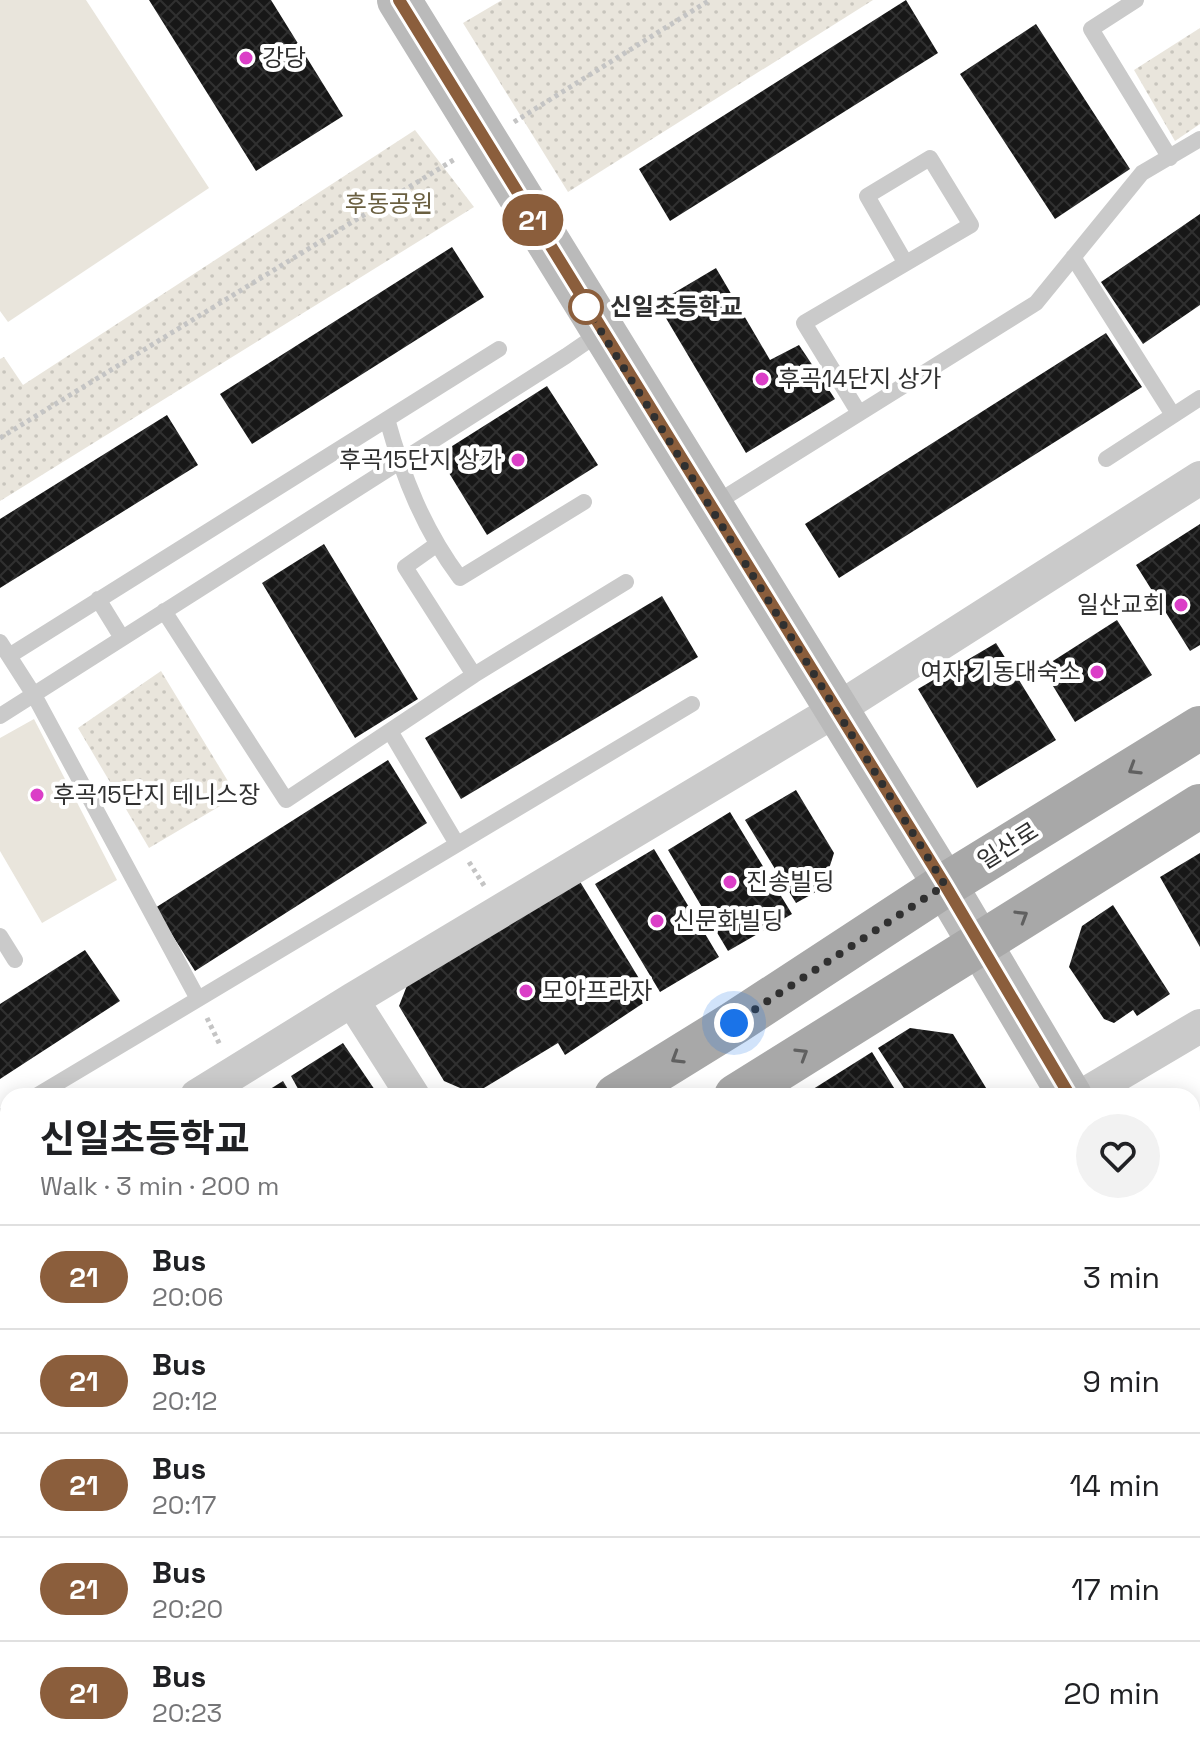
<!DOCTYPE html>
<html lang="en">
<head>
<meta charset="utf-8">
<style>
	body { margin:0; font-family:"Space Grotesk","Noto Sans KR",sans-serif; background:#f2f2f2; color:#202124; height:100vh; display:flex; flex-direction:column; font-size:30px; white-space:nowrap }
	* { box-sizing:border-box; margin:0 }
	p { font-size:26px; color:#757577 }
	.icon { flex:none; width:44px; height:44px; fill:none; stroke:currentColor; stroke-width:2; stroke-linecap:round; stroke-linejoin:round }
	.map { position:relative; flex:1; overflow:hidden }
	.details { position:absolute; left:0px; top:1088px; width:1200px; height:672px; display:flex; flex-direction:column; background:#fff; border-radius:24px 24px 0 0; box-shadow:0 4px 20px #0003 }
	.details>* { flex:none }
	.badge { padding:0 16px; border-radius:26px; font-size:28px; line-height:52px }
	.you { position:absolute; width:40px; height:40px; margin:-20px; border:6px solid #fff; border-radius:50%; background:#1a73e8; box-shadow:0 0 0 12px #1a73e833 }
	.map>.badge { position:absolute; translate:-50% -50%; box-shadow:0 0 0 4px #fff }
	.round { display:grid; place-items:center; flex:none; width:84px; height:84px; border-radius:42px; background:#f2f2f2 }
	.overview { display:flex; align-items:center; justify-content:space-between; height:136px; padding:0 40px }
	h1 { font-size:38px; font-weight:700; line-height:60px }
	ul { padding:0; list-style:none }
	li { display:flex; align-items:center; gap:24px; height:104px; padding:0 40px; border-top:2px solid #e0e0e0 }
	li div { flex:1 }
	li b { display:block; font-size:30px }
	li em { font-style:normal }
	li .badge { min-width:88px; font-weight:700; text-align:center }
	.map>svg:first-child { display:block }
</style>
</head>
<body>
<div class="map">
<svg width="1200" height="1760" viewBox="0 0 1200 1760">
	<defs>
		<pattern id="grass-dots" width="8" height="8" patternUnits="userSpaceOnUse" patternTransform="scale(2)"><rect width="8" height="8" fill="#e9e5dc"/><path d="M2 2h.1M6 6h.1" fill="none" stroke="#c8c5bd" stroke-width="1.8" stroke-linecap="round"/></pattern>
		<pattern id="building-cross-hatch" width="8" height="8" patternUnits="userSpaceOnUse" patternTransform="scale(2)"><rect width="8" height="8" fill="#171717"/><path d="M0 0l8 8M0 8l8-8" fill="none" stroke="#303030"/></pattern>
	</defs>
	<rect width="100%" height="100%" fill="#fff"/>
	<path fill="url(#grass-dots)" d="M502,0H873L568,192L463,23Z
		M1200,28V124L1175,141L1134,70Z
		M415,130L474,207L0,501V359L4,357L23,385Z
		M161,671L237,796L149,848L78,728Z"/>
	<path fill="#e9e5dc" d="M0,0H86L209,188L8,322L0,311Z
		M34,719L117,880L42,923L0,851V738Z"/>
	<path fill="url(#building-cross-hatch)" d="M149,0H271L343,116L256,171Z
		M906,0L938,53L670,221L639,169Z
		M1036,24L1130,169L1055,219L960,74Z
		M1200,214V305L1143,344L1101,282Z
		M452,247L484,297L252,444L220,394Z
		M716,268L770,360L799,345L835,399L746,453L657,303Z
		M1106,333L1142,387L839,578L805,524Z
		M547,386L598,465L487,535L438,455Z
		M167,415L198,465L0,588V519Z
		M1200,524V645L1190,651L1136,565Z
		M324,544L418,699L355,738L262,583Z
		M662,596L698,657L461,799L425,738Z
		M1117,620L1152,675L1075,722L1042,668Z
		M996,643L1056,740L977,788L918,689Z
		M388,760L427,823L195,971L155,908Z
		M796,790L834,853L823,888L796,903L745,820Z
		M730,812L792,914L728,951L668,850Z
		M654,849L719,957L660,992L595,884Z
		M1200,853V947L1160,877Z
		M579,880L651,998L565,1055L558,1043L474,1094L444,1081L399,1006L408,983Z
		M1113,905L1170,994L1137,1016L1133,1010L1114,1023L1104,1019L1069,967L1082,926Z
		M85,950L120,1001L0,1079V1004Z
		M910,1028L953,1034L991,1096H909L878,1048Z
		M343,1043L379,1096H302L291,1076Z
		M872,1052L899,1096H802Z
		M283,1081L292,1096H259Z
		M8,1241V1362L0,1349V1246Z
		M1200,1545V1642L1192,1647V1550Z
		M8,1603V1642L0,1628V1608Z
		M0,1652L8,1666V1752H20L7,1760H0Z
		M867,1752H927L932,1760H870Z"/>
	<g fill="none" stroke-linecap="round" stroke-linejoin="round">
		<path stroke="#c4c4c4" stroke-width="5" stroke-dasharray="4 4" stroke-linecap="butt" d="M514,122L710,0
			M0,438L455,159
			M469,862L485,887
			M207,1018L220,1045
			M297,1752L301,1760
			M385,1760L398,1752"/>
		<path stroke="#cacaca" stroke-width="16" d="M1136,0L1091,29L1170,158
			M1073,257L1173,415
			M859,413L804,323L971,225L930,158L867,196L905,262
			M387,419C403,477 424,530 460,578L584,502
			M1106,459L1200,398
			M711,506L1036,303L1142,173L1200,139
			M436,545L405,567L474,675
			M98,599L122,638
			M164,611L286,800L474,675L626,582
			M0,642L34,695L198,999
			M9,656L499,349
			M0,716L566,356L601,332
			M390,731L457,844
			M0,936L15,960
			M36,1096L692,704
			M0,1118L8,1113
			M1192,1514L1200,1509
			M1192,1728L1200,1723
			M549,1752L554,1760
			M605,1752L610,1760
			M829,1752L834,1760
			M1016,1752L1021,1760
			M467,1760L481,1752
			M803,1760L814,1752
			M1142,1760L1155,1752"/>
		<path stroke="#cacaca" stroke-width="34" d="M352,1000L413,1096
			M197,1096L352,1000L836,710L1200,478
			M1082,1096L1200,1026
			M0,1217L8,1212
			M0,1420L8,1438"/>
		<path stroke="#bababa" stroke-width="44" d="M399,0L945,885L1070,1096
			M1192,1302L1200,1316"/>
		<path stroke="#a8a8a8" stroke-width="44" d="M616,1096L734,1023L945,885L1200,728
			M736,1096L1200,806
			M0,1469L8,1464
			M0,1555L8,1550"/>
	</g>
	<defs><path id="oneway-chevron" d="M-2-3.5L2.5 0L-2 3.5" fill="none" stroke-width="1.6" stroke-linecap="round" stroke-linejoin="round" transform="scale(2)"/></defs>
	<g stroke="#606060">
		<use href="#oneway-chevron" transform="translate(1134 769) rotate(148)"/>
		<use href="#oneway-chevron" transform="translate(1022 916) rotate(-32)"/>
		<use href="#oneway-chevron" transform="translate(802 1054) rotate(-32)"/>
		<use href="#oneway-chevron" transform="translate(677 1058) rotate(148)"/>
	</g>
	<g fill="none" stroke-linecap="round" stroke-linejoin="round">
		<defs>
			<path id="line" d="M399,0L945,885L1070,1096"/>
		</defs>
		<use href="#line" stroke="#fff" stroke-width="18"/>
		<use href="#line" stroke="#8b5e3c" stroke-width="12"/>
		<path stroke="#303030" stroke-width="8" stroke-dasharray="0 14.4" d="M586,307L945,885L734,1023"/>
	</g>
	<g fill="#db3ec7" stroke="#fff" stroke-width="3">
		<circle cx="246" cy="58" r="8"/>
		<circle cx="762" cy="379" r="8"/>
		<circle cx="518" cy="460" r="8"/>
		<circle cx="1181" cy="605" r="8"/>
		<circle cx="1097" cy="672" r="8"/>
		<circle cx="37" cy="795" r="8"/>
		<circle cx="730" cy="882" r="8"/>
		<circle cx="657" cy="921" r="8"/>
		<circle cx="526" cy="991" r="8"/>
	</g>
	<circle fill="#fff" stroke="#8b5e3c" stroke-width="4" cx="586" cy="307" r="16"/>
	<g text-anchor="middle" stroke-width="8" stroke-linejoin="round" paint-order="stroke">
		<g font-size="24" fill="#303030" stroke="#fff" text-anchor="start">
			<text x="262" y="66">강당</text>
			<text x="778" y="387">후곡14단지 상가</text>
			<text x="502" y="468" text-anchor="end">후곡15단지 상가</text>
			<text x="1165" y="613" text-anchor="end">일산교회</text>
			<text x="1081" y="680" text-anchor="end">여자 기동대숙소</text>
			<text x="53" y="803">후곡15단지 테니스장</text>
			<text x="746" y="890">진송빌딩</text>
			<text x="673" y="929">신문화빌딩</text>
			<text x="542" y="999">모아프라자</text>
		</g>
		<g font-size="24" fill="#6a5f40" stroke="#fff">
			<text x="389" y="212">후동공원</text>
		</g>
		<g font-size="24" font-weight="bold" fill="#303030" stroke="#fff" text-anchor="start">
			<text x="610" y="315">신일초등학교</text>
		</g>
		<g font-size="24" fill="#303030" stroke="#fff">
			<text transform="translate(1008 846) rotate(-32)" y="8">일산로</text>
		</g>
	</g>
</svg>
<div class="you" style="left:734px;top:1023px"></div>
<b class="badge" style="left:533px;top:220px;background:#8b5e3c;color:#fff">21</b>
<section class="details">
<div class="overview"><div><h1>신일초등학교</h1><p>Walk · 3 min · 200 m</p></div><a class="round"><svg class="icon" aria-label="heart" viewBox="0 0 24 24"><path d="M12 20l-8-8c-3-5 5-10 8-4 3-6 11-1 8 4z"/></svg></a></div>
<ul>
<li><span class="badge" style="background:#8b5e3c;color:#fff">21</span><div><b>Bus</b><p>20:06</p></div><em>3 min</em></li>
<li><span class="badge" style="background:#8b5e3c;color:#fff">21</span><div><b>Bus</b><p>20:12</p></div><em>9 min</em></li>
<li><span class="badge" style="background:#8b5e3c;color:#fff">21</span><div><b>Bus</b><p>20:17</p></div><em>14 min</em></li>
<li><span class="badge" style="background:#8b5e3c;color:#fff">21</span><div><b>Bus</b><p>20:20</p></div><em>17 min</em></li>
<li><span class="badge" style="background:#8b5e3c;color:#fff">21</span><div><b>Bus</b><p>20:23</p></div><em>20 min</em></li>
</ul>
</section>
</div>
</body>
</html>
